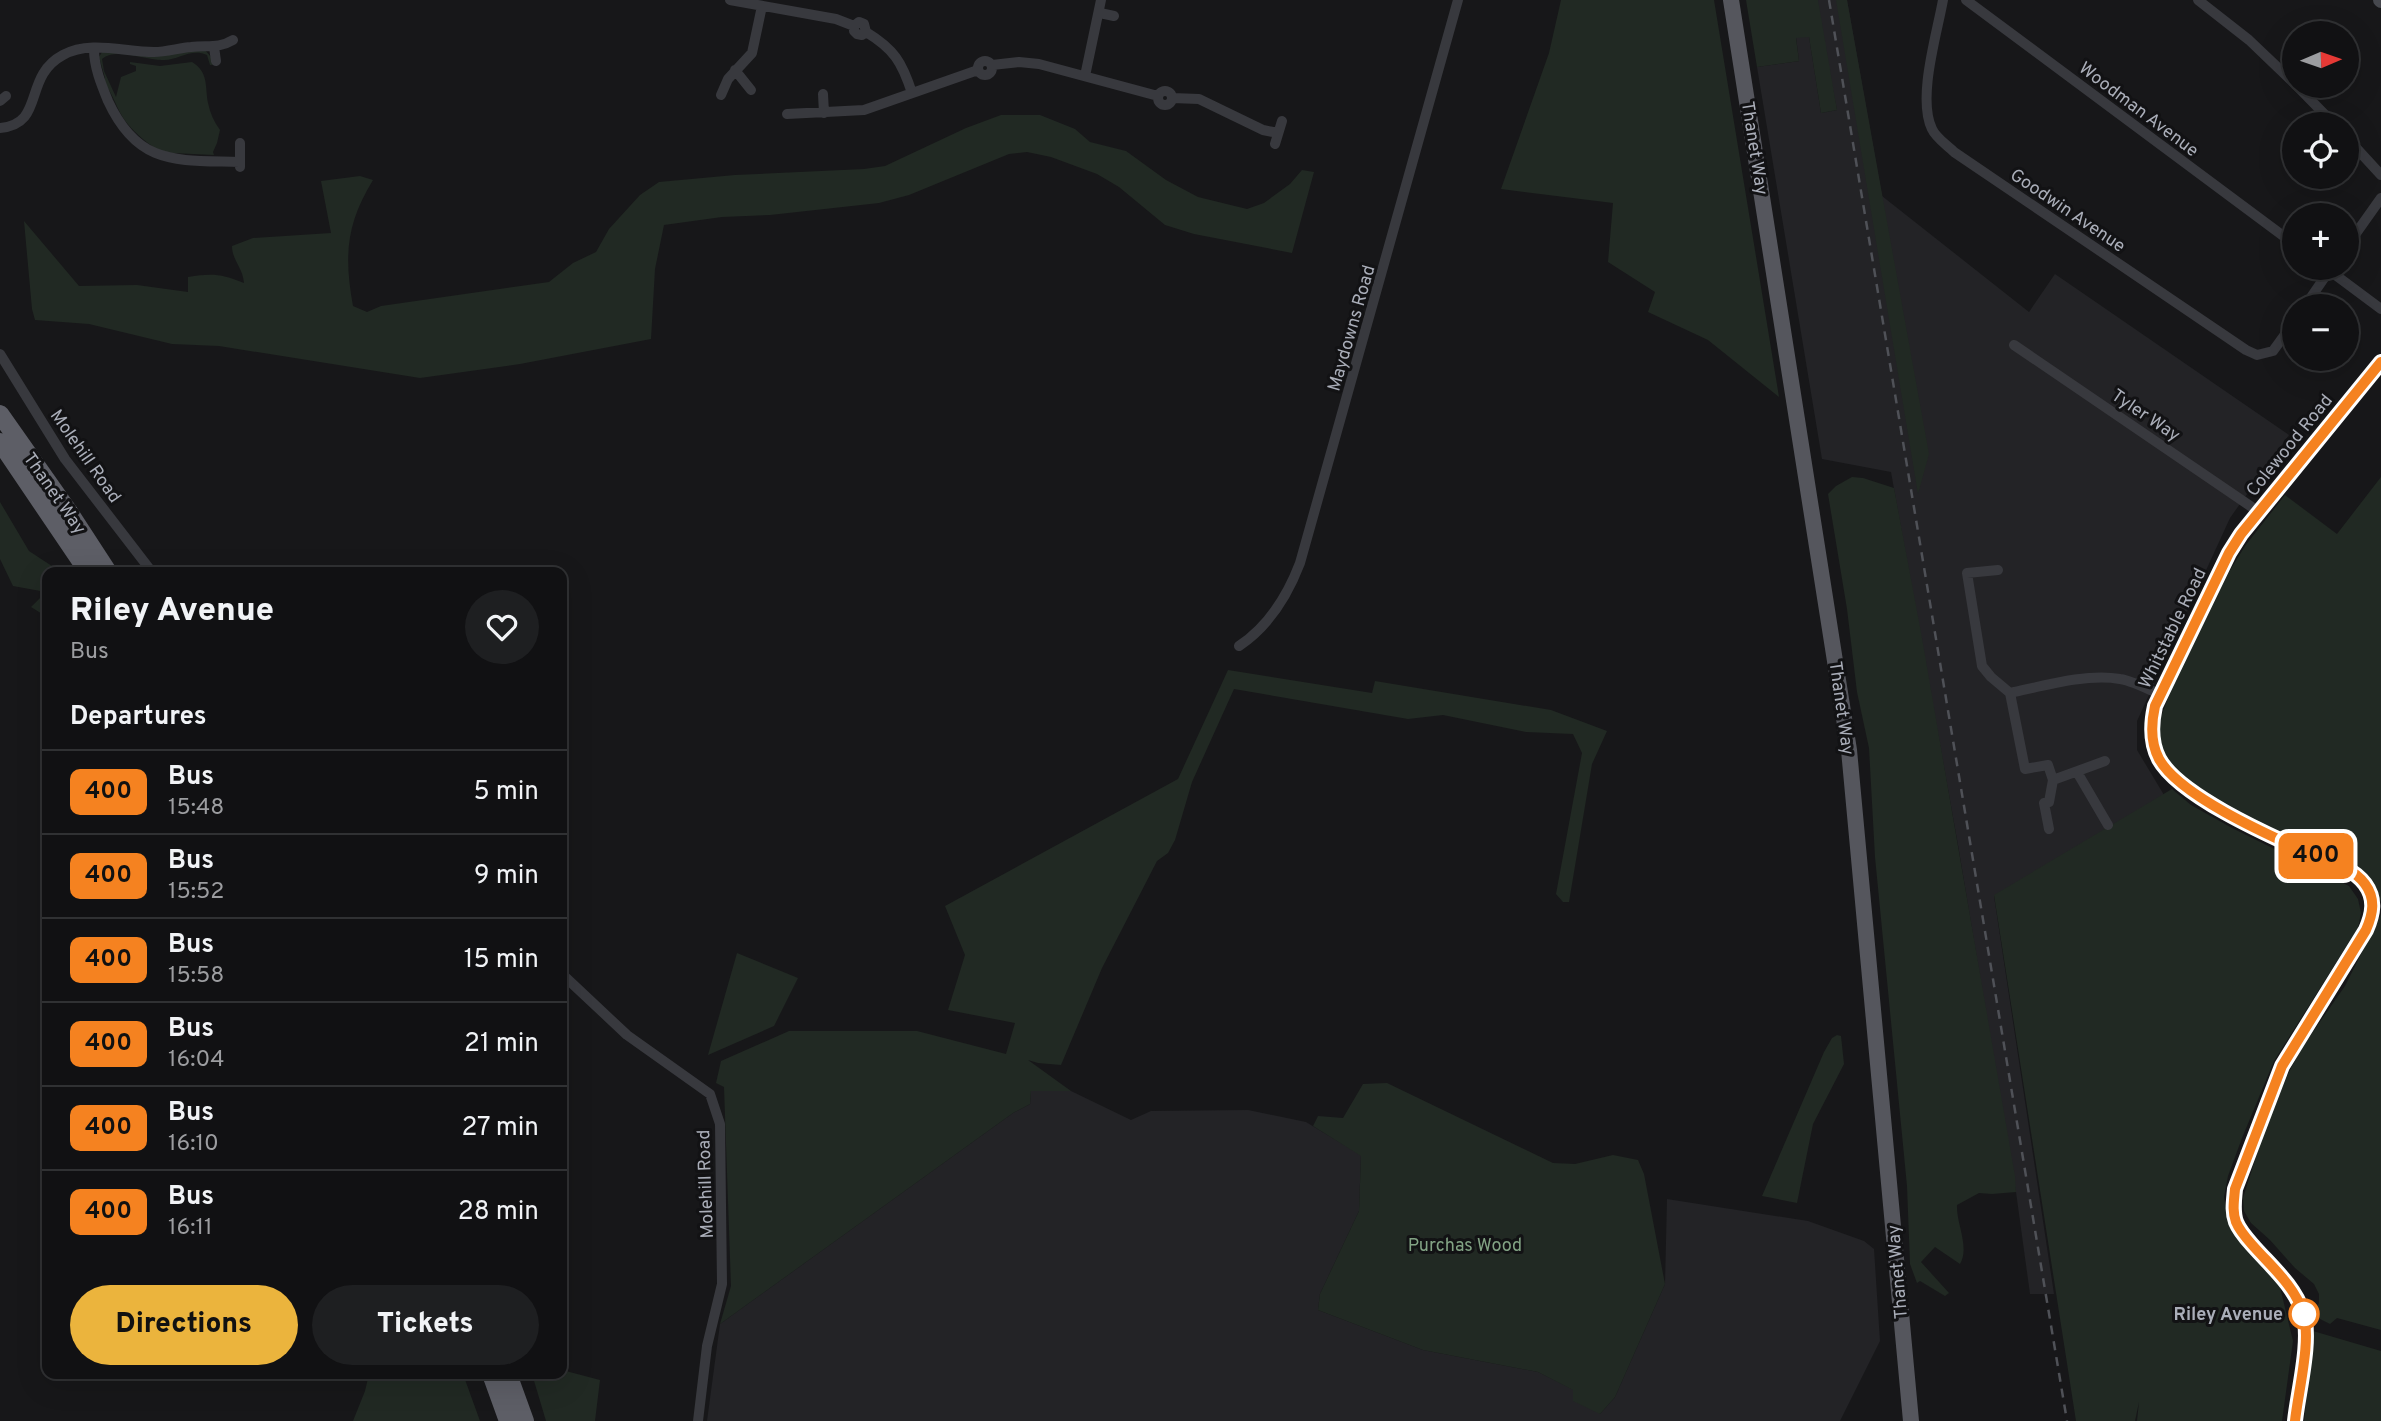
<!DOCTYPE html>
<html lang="en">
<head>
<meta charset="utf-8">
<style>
	body { margin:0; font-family:Overpass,sans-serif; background:#1e1f21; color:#f1f3f6; height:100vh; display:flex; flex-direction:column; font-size:26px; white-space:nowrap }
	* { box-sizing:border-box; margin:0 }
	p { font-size:23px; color:#9c9da0 }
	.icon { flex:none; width:38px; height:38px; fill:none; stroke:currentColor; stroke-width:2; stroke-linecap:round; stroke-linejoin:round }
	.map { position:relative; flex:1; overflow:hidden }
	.panel { position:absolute; left:42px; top:567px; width:525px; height:812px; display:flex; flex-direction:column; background:#111113; border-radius:14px; box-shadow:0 7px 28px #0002,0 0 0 2px #303133 }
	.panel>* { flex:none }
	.badge { padding:0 14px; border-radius:10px; font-size:24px; line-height:46px }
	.needle { width:46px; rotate:88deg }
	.buttons { position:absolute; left:2282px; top:21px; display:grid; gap:14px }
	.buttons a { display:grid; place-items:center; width:77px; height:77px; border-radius:50%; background:#111113; box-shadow:0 7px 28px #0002,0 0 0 2px #303133; font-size:35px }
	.map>.badge { position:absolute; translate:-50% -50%; box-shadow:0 0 0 4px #fff }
	h2 { padding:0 28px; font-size:26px; line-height:63px }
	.round { display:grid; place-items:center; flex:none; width:74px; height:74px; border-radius:37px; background:#1e1f21 }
	.headline { display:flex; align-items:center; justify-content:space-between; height:119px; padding:0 28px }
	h1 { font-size:33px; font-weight:800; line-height:52px }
	.cta { display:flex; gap:14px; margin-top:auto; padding:14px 28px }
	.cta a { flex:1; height:80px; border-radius:42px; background:#ebb43d; color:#111; font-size:28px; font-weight:800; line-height:80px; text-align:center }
	.cta a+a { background:#1e1f21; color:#f1f3f6 }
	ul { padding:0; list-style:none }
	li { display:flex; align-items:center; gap:21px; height:84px; padding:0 28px; border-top:2px solid #303133 }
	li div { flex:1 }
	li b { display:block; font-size:26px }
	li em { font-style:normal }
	li .badge { min-width:77px; font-weight:700; text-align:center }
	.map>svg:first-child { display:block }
</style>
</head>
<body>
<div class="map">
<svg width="2381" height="1421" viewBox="0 0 2381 1421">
	<rect width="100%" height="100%" fill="#171719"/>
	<path fill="#232326" d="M1815,0H1847L1882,196L2029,312L2055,274L2289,435L2230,518L2137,721V750L2164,795L1994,896L2054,1294H2030L2016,1192L1958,845L1891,472L1822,459L1757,67L1799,61L1796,37H1809L1821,113L1837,110Z
		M1031,1091H1071L1131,1120L1151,1111L1248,1110L1306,1122L1361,1155L1359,1211L1320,1294L1318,1310L1423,1350L1538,1372L1574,1390L1600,1414L1615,1397L1665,1284L1667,1199L1808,1221L1864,1241L1874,1249L1880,1341L1840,1421H707L720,1324L1013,1113L1030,1104Z"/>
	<path fill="#212923" d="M1561,0H1714L1779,397L1708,340L1648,312L1655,292L1608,262L1613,203L1501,189L1549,53Z
		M1746,0H1818L1837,110L1821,113L1809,37L1796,38L1799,61L1757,67Z
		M1836,0H1847L1929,454L1918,494Z
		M205,50L211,57L220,61V64L210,65L207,55C191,48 179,60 164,60C146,61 117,47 102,59L104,71L116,97L121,77L136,71V66L130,64V62L160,66L192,62C209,72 205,87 208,103C210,113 214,122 220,130L217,143L213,152L214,155L173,153L167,155C152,148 131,131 122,116C115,104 112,92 103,82L105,78L99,57L102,52Z
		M1001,115H1040L1075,129L1090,142L1126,151L1166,180L1198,197L1247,209L1264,203L1290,184L1302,170L1314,172L1292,253L1194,234L1165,225L1119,187L1097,174L1051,157L1027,152L1009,154L909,195L879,203L770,215L722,217L664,225L655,269L651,339L520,364L420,378L219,346L172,344L89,324L35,320L32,309L24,221L79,286L137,285L188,292V277C213,273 221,274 244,283C243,268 232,260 232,246L253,238L331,233L321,181L360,176L373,180C346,224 344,256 353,306L367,312L381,306L549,282L573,263L596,252L609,229L640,195L659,182L735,175L864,169L885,166L966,128Z
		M1852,477L1863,478L1894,488L1922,638L2015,1176L2016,1192L1992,1194L1979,1193L1957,1205C1956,1223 1970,1247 1960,1264L1935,1247L1921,1262L1949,1293L1945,1296L1920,1281L1917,1283L1910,1264L1907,1186L1875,857L1869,748L1857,692L1847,609L1828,494L1836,486Z
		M2381,477V902L2371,880L2230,809L2178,774L2165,759L2159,739L2161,717L2169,695L2229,572L2245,546L2285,495L2337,534Z
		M0,502L29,551L61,572H47V617L31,607L46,592L13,586L0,559Z
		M1228,670L1372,693L1375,681L1551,710L1607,731L1592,764L1569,902H1563L1556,894L1582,753L1573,734L1526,732L1443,715L1408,719L1234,689L1192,782L1175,840L1168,853L1157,861L1102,968L1061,1065L1038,1063L1028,1060L1071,1091H1031L1030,1104L1013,1113L720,1324L731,1286L724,1087L716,1083L721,1061L789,1031H917L1006,1054L1015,1023L948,1010L965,955L945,906L1178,779Z
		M2172,789L2191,805L2232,828L2349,886L2358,899L2361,913L2358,928L2274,1061L2242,1138L2228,1176L2224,1197L2228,1220L2280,1287L2293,1341L2282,1421H2137L2139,1402L2135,1421H2076L1994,895Z
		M2381,914V1330L2337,1318L2330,1324L2312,1315L2319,1303V1294L2314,1284L2295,1268L2270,1240L2251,1223L2244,1211L2243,1198L2261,1141L2287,1076L2301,1049L2345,986Z
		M737,953L798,978L774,1026L708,1055Z
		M1837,1035L1841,1036L1844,1064L1813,1124L1797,1203L1762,1196L1824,1052L1832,1038Z
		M1387,1083L1553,1163L1575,1164L1613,1155L1638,1160L1644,1174L1665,1284L1615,1397L1600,1414L1573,1401V1390L1538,1372L1423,1350L1318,1310L1320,1294L1359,1211L1361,1156L1313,1126L1318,1116L1343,1118L1363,1084Z
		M2313,1331L2381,1351V1421H2304Z
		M562,1370L600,1380L595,1421H546L532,1374H562Z
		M369,1374H463L480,1421H353L365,1391Z"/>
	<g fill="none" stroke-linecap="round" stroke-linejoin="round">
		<path stroke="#38393e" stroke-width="10" d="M730,0L836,19L854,26
			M1943,0C1937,34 1917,98 1932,129C1936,138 1947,145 1954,152L2246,350L2257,355L2273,351L2294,322
			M1966,0L2294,244
			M2198,0L2249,40L2294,83
			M1100,13L1114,16
			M866,32L862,35L857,34L854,31V26L859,22L864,24L866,32C894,49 902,62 912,93
			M214,47L216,61
			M94,49C94,67 101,84 108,101C138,166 176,160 239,162
			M978 68a7 7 0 1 1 14 0a7 7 0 1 1-14 0Z
			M992,65L1019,62L1039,64L1158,96
			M735,70L751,90
			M1085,76L1101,0
			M2297,86L2334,124
			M1158 98a7 7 0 1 1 14 0a7 7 0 1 1-14 0Z
			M823,94L824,113
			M721,95L728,79L752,53L762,6
			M1172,98L1199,99L1263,130L1278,133
			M0,101L6,96
			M787,114L864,110L978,70
			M0,128C46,124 22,77 63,55C90,40 124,52 154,52C166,52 179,48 191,47C208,45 218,49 233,40
			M2347,138L2381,175
			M1275,144L1282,121
			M240,167V143
			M2347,246L2381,198
			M2326,268L2381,309
			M2305,306L2331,268
			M2014,345L2259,512
			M0,354L65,459L152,572
			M1998,570L1967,573L1982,666L1991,677L2010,693L2025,769L2048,765L2053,780L2105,761
			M1239,646C1269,626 1287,597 1300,563L1458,0
			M2010,693C2043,686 2087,673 2120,679C2133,681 2148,689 2161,695
			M2077,772L2108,825
			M2049,829L2044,803L2049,802L2053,780
			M562,974L627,1035L710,1094L720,1124L722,1284L707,1346L698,1421"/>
		<path stroke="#46484e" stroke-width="14" d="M2380,0L2381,1
			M2295,1421C2299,1391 2312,1342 2303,1313C2295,1287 2273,1268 2255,1248C2248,1240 2240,1232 2236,1222C2232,1211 2234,1200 2235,1189L2282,1066L2366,930C2373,914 2376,899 2365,884C2352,866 2324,859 2304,851C2267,834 2179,794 2159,759C2150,742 2151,724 2155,706L2226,559L2241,534L2381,362"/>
		<path stroke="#55565d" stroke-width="16" d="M1731,0L1849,750L1911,1421"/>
		<path stroke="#5d5e66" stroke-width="18" d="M0,414L69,512L108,572
			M0,442L88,572
			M491,1374L508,1421
			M508,1374L525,1421"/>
		<path stroke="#4f5157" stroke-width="2.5" stroke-dasharray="9 7" stroke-linecap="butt" d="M1829,0L2067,1421"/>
	</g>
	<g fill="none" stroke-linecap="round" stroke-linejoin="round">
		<defs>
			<path id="line" d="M2295,1421C2298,1392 2312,1339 2303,1313C2295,1287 2273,1268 2255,1248C2248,1240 2240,1232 2236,1222C2232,1211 2234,1201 2235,1189L2282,1066L2366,930C2373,914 2376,899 2365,884C2352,866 2324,859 2304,851C2266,834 2179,795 2159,759C2150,742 2151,724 2155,706L2229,553L2241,534L2381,362"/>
		</defs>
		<use href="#line" stroke="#fff" stroke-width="16"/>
		<use href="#line" stroke="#f58220" stroke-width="10"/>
	</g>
	<circle fill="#fff" stroke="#f58220" stroke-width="3.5" cx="2304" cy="1314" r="14"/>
	<g text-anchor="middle" stroke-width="6" stroke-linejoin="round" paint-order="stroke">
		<g font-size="18" fill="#aaaeb9" stroke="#121214">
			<text transform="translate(2139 109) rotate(37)" y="6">Woodman Avenue</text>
			<text transform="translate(1755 148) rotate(81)" y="6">Thanet Way</text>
			<text transform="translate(2068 210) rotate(34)" y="6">Goodwin Avenue</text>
			<text transform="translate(1351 328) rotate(-74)" y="6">Maydowns Road</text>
			<text transform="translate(2146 415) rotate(34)" y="6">Tyler Way</text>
			<text transform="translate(2289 445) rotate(-51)" y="6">Colewood Road</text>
			<text transform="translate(86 456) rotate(55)" y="6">Molehill Road</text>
			<text transform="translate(55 493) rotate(55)" y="6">Thanet Way</text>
			<text transform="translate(2172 628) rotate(-64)" y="6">Whitstable Road</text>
			<text transform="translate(1842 708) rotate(82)" y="6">Thanet Way</text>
			<text transform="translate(705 1184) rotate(-92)" y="6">Molehill Road</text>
			<text transform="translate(1897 1272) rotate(-95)" y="6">Thanet Way</text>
		</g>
		<g font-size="18" fill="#82a384" stroke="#121214">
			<text x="1465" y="1251">Purchas Wood</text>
		</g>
		<g font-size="18" font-weight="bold" fill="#aaaeb9" stroke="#121214" text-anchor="end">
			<text x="2283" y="1320">Riley Avenue</text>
		</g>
	</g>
</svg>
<div class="buttons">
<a><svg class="needle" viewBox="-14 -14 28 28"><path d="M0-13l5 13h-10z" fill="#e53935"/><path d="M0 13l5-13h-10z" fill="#9c9da0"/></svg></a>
<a><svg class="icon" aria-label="locate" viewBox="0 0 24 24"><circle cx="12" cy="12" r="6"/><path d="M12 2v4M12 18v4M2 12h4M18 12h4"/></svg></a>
<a>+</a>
<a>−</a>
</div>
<b class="badge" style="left:2316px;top:856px;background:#f58220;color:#111">400</b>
<section class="panel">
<div class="headline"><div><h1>Riley Avenue</h1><p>Bus</p></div><a class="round"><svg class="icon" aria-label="heart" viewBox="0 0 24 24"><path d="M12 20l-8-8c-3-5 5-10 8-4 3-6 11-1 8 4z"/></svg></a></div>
<h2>Departures</h2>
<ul>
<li><span class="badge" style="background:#f58220;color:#111">400</span><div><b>Bus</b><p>15:48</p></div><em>5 min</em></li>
<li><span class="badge" style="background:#f58220;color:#111">400</span><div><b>Bus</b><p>15:52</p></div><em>9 min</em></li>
<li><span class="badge" style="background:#f58220;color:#111">400</span><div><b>Bus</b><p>15:58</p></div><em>15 min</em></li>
<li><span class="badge" style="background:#f58220;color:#111">400</span><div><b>Bus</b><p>16:04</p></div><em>21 min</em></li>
<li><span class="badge" style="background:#f58220;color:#111">400</span><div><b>Bus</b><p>16:10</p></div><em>27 min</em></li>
<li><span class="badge" style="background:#f58220;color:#111">400</span><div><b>Bus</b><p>16:11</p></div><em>28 min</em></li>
</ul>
<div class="cta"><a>Directions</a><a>Tickets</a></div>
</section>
</div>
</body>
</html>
